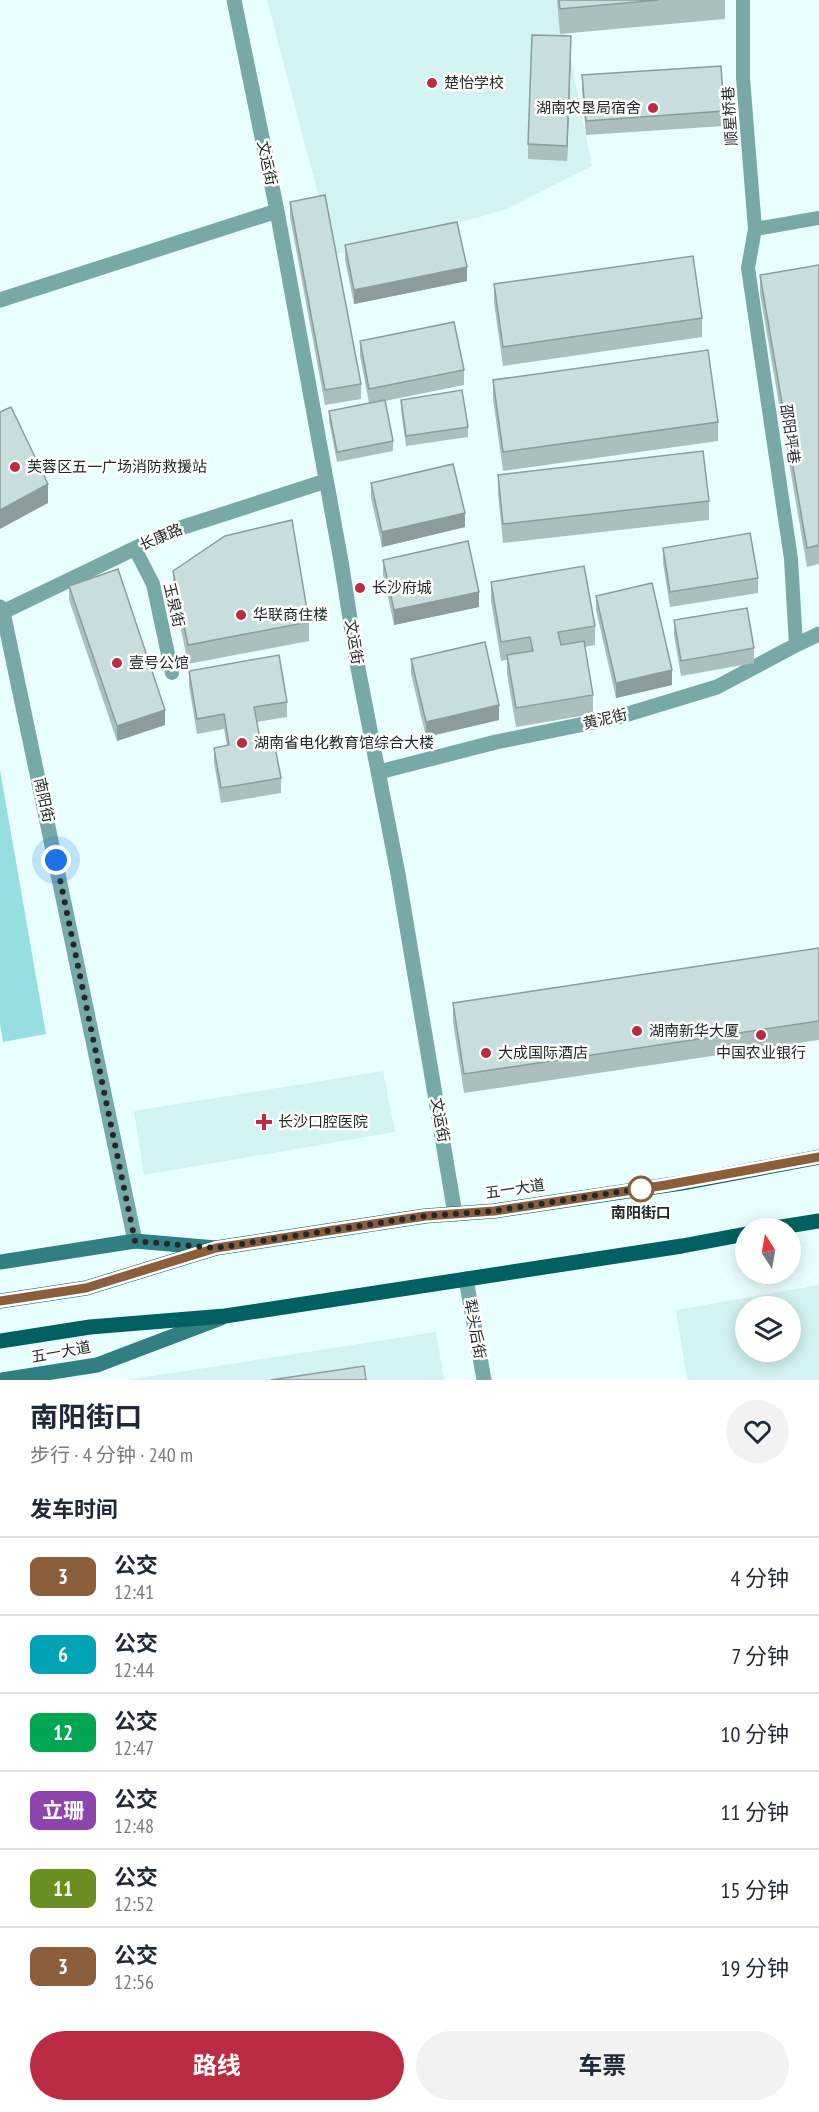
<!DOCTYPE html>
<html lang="zh">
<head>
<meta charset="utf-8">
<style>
	body { margin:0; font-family:"PT Sans Narrow","Noto Sans SC",sans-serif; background:#f2f2f3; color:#1f2937; height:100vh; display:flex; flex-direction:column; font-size:22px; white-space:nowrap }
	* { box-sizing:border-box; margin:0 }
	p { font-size:20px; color:#747a83 }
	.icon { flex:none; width:33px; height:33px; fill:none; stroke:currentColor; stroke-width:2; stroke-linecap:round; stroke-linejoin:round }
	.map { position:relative; height:1380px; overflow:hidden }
	.drawer { display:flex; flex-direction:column; background:#fff; flex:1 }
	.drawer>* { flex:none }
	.badge { padding:0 12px; border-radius:9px; font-size:21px; line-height:39px }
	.needle { width:39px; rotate:349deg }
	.buttons { position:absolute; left:735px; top:1218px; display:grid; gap:12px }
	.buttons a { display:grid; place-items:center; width:66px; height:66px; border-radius:50%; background:#fff; box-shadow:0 3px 15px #0003; font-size:30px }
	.you { position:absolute; width:30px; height:30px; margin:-15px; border:4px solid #fff; border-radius:50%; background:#1a73e8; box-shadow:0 0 0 9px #1a73e833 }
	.map>.badge { position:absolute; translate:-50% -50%; box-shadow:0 0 0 3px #fff }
	h2 { padding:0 30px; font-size:22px; line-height:54px }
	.round { display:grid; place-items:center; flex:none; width:63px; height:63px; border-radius:32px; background:#f2f2f3 }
	.overview { display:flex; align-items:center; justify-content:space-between; height:102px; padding:0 30px }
	h1 { font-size:28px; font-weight:700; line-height:45px }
	.action { display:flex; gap:12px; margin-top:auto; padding:12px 30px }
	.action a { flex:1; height:69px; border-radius:36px; background:#bc2b44; color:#fff; font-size:24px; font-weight:700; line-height:69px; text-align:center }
	.action a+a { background:#f2f2f3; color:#1f2937 }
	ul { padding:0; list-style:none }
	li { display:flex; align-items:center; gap:18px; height:78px; padding:0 30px; border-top:2px solid #e0e1e3 }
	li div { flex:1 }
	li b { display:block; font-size:22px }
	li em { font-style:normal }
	li .badge { min-width:66px; font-weight:700; text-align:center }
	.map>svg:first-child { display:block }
</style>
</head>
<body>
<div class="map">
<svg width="819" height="1380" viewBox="0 0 819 1380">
	<rect width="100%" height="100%" fill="#e9ffff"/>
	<path fill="#d3f2f2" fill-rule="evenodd" d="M267,0H559L592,166L505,210L334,255Z
		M383,1071L395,1132L144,1175L134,1111Z
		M819,1285V1380H687L676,1310ZM790,1306V1352H746V1306Z
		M436,1332L444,1380H127Z"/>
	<path fill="#96dedf" d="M0,770L46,1034L3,1042L0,1024Z"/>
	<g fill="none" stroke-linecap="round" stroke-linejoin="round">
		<path stroke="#79a8a8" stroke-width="14" d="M743,0V78L755,229L748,268L791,559L796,645
			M755,229L819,218
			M135,549L153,584L172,673"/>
		<path stroke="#79a8a8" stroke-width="15" d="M234,0L277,211L341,561L357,663L398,874L455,1214
			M0,300L277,211
			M0,607L3,612L135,1241
			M3,612L171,531L326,481
			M379,772L496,742L618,717L717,687L796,645L819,634
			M466,1279L484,1380"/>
		<path stroke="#327f81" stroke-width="15" d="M0,1262L135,1241L216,1248
			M2,1380L97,1365L221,1318"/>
		<path stroke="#016061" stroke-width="15" d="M775,1228L819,1221
			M0,1301L86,1288L216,1248L425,1216L494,1211L688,1182L819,1157
			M0,1341L90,1327L225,1316L682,1246L746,1234"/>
	</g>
	<path fill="#acbfbf" d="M557,0H725V19L560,34Z
		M571,51L567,161L528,159V144Z
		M582,75L724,111V126L586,135L582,90Z
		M290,202L361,384V399L325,405L290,217Z
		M345,245L467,281L354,304L345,260Z
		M819,265V564L807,567L760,294V275Z
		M494,284L702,318V337L503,366L494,303Z
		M360,341L464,370V385L385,401L393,441V451L337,462L329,421V411L369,403L360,356Z
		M493,380L718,422V441L503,471L493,399Z
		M401,400L468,427V437L406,446L401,410Z
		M498,475L709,501V520L503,543L498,494Z
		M371,483L465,527L382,547L371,498Z
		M663,548L758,578V593L670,607L663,563Z
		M383,560L479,607L394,625L383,575Z
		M173,571L309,622V641L188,664L173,590Z
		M491,582L595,626V645L585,647L593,695V714L516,727L507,674V660L501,661L491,601Z
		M69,586L165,725L117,741L69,600Z
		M596,596L672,685L616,698L596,610Z
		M674,620L754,648V663L681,676L674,635Z
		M411,659L499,720L426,737L411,674Z
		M189,671L287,702V717L257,722L260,739L281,778V793L221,803L214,763V748L227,746L224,729L197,734L189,686Z
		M819,948V1040L464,1093L453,1022V1003Z"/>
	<path fill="#8c9b9b" d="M571,36V51L567,161V146Z
		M467,267V281L354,304V290Z
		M48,484V503L0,529V510Z
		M465,513V527L382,547V532Z
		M479,592V607L394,625V610Z
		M672,670V685L616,698V683Z
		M499,705V720L426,737V722Z
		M165,710V725L117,741V726Z"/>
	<path fill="#c8dede" stroke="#8c9b9b" stroke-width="1.5" d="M559,0H658L560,9Z
		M532,35L571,36L567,146L528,144Z
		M721,66L724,111L586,121L582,75Z
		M325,195L361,384L325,390L290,202Z
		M457,222L467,267L354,290L345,245Z
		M693,256L702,318L503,347L494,284Z
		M819,265V545L807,548L760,275Z
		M454,322L464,370L369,389L360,341Z
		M708,350L718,422L503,452L493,380Z
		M462,390L468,427L406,436L401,400Z
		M385,400L393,441L337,452L329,411Z
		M11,407L48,484L0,510V412Z
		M703,451L709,501L503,524L498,475Z
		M453,464L465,513L382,532L371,483Z
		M292,520L309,622L188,645L173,571L225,536Z
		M750,533L758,578L670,592L663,548Z
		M468,541L479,592L394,610L383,560Z
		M584,566L595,626L558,632L561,645L584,641L593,695L516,708L507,655L533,651L530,637L501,642L491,582Z
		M118,569L165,710L117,726L69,586Z
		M652,583L672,670L616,683L596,596Z
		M747,608L754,648L681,661L674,620Z
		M485,642L499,705L426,722L411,659Z
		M279,655L287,702L254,707L260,739L273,737L281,778L221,788L214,748L229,745L224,714L197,719L189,671Z
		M819,948V1021L464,1074L453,1003Z
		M364,1366L366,1380H271Z"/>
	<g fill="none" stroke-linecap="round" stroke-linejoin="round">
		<defs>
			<path id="line" d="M0,1301L86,1288L216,1248L425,1216L494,1211L666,1185L819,1157"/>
		</defs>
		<use href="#line" stroke="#fff" stroke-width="14"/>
		<use href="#line" stroke="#8b5e3c" stroke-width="9"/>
		<path stroke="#212929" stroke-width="6" stroke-dasharray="0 10.8" d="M56,860L135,1241L216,1248L425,1216L494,1211L645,1188L641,1189"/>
	</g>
	<g fill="#bc2b44" stroke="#fff" stroke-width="2">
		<circle cx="432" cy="83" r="6"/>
		<circle cx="653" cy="108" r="6"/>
		<circle cx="15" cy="467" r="6"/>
		<circle cx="360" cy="588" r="6"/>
		<circle cx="241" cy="615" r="6"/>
		<circle cx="117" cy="663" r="6"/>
		<circle cx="242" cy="743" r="6"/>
		<circle cx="637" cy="1031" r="6"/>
		<circle cx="761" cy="1035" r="6"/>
		<circle cx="486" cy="1053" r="6"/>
		<path d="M261 1113h6v6h6v6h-6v6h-6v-6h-6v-6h6z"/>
	</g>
	<circle fill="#fff" stroke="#8b5e3c" stroke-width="3" cx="641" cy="1189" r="12"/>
	<g text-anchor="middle" stroke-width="5" stroke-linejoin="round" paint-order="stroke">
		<g font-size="15" fill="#212929" stroke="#fff" text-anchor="start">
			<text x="444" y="88">楚怡学校</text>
			<text x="641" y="113" text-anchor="end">湖南农垦局宿舍</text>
			<text x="27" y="472">芙蓉区五一广场消防救援站</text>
			<text x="372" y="593">长沙府城</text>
			<text x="253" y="620">华联商住楼</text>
			<text x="129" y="668">壹号公馆</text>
			<text x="254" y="748">湖南省电化教育馆综合大楼</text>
			<text x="649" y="1036">湖南新华大厦</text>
			<text x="498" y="1058">大成国际酒店</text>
			<text x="761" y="1058" text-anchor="middle">中国农业银行</text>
			<text x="278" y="1127">长沙口腔医院</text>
		</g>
		<g font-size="15" fill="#212929" stroke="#fff">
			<text transform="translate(730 116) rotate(-94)" y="5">顺星桥巷</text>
			<text transform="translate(267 163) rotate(78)" y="5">文运街</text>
			<text transform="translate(790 434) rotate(82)" y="5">邵阳坪巷</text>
			<text transform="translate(161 537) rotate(-23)" y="5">长康路</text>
			<text transform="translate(174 605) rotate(77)" y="5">玉泉街</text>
			<text transform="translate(354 642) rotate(81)" y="5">文运街</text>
			<text transform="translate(605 719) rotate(-13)" y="5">黄泥街</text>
			<text transform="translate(44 800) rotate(78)" y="5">南阳街</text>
			<text transform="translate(440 1120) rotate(80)" y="5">文运街</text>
			<text transform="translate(515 1189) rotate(-8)" y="5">五一大道</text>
			<text transform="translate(475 1329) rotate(80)" y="5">犁头后街</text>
			<text transform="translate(61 1352) rotate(-10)" y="5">五一大道</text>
		</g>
		<g font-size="15" font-weight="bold" fill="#212929" stroke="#fff">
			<text x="641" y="1218">南阳街口</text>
		</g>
	</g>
</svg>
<div class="buttons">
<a><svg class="needle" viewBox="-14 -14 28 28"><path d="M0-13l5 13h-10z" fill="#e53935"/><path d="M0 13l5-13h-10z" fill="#747a83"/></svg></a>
<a><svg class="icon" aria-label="layers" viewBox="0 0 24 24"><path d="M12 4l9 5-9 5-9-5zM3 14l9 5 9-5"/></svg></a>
</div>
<div class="you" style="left:56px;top:860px"></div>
</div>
<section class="drawer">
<div class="overview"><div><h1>南阳街口</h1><p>步行 · 4 分钟 · 240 m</p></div><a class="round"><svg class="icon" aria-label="heart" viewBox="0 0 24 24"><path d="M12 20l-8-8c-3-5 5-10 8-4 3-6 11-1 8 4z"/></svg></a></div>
<h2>发车时间</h2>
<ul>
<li><span class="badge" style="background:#8b5e3c;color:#fff">3</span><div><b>公交</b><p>12:41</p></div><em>4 分钟</em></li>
<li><span class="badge" style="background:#00a3b4;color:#fff">6</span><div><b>公交</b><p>12:44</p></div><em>7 分钟</em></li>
<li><span class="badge" style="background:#00a651;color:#fff">12</span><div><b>公交</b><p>12:47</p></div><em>10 分钟</em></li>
<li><span class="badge" style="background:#8e44ad;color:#fff">立珊</span><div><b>公交</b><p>12:48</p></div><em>11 分钟</em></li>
<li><span class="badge" style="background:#6b8e23;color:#fff">11</span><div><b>公交</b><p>12:52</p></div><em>15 分钟</em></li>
<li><span class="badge" style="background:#8b5e3c;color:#fff">3</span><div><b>公交</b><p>12:56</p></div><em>19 分钟</em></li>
</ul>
<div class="action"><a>路线</a><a>车票</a></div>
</section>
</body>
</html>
